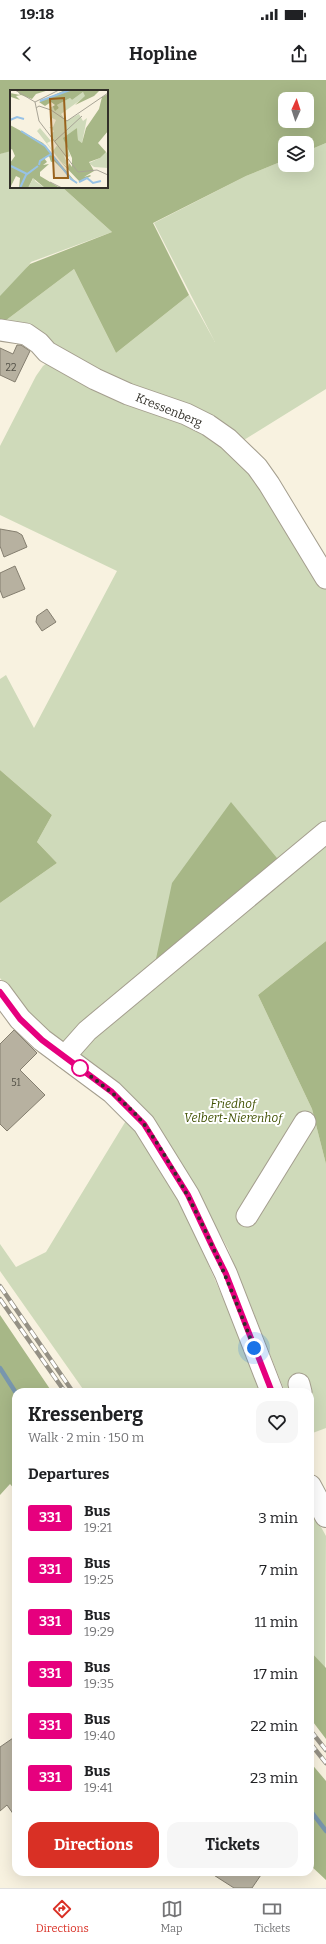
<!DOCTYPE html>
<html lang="en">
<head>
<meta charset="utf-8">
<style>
	body { margin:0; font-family:Bitter,serif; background:#f6f6f6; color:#202124; height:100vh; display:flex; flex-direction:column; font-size:15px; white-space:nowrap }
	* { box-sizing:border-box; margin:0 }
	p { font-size:13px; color:#757577 }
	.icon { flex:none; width:22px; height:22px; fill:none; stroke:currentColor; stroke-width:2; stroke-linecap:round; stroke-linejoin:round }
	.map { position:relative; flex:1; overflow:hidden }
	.details { position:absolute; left:12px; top:1308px; width:302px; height:488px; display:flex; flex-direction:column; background:#fff; border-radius:12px; box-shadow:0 4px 16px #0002 }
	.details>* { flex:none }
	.badge { padding:0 8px; border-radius:3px; font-size:14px; line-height:26px }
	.needle { width:26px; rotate:3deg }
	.fabs { position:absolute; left:278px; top:12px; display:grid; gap:8px }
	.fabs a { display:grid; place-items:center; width:36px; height:36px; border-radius:8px; background:#fff; box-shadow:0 4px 16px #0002; font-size:20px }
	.you { position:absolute; width:20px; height:20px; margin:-10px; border:3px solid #fff; border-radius:50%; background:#1a73e8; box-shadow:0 0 0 6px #1a73e833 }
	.map>.badge { position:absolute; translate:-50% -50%; box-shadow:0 0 0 2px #fff }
	h2 { padding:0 16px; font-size:15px; line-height:36px }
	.round { display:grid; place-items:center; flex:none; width:42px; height:42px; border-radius:12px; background:#f6f6f6 }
	.summary { display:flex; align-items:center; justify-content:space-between; height:68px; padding:0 16px }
	h1 { font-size:19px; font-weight:700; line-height:30px }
	.button { display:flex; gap:8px; margin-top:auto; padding:8px 16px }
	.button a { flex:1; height:46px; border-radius:12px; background:#d93025; color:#fff; font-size:16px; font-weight:700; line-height:46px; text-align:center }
	.button a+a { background:#f6f6f6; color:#202124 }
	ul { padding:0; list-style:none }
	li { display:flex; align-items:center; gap:12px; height:52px; padding:0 16px }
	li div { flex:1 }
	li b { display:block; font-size:15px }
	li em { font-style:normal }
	li .badge { min-width:44px; font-weight:700; text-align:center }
	.status { display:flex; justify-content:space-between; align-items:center; height:28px; padding:0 20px; background:#fff; direction:ltr }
	.status svg { height:11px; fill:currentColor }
	header { display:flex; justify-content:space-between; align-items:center; height:52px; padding:0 16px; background:#fff; font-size:18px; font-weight:700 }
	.menu { display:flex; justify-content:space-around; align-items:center; height:56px; border-top:1px solid #e0e0e0; background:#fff; font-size:11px; color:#757577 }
	.menu a { display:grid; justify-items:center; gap:2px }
	.menu .selected { color:#d93025 }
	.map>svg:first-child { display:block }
</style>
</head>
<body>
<div class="status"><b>19:18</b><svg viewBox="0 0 49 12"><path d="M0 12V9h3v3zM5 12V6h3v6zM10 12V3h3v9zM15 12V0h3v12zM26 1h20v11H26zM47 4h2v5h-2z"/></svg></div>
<header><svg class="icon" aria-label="back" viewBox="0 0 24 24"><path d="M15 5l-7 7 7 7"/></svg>Hopline<svg class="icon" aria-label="share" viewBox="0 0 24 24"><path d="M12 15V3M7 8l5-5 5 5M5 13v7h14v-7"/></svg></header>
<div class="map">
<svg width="326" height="1808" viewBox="0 0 326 1808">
	<rect width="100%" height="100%" fill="#f8f2e0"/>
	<path fill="#cfdaba" d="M326,63V309L239,363L5,241L74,189L116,273L189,215L215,262L154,143L246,96L285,80V85H307V71Z
		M11,70V107H62L112,152L31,182L0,224V74Z
		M51,280L234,368L326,503V747L282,784L231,723L153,893L64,963L56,959L28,935L0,898V823L57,783L37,762L52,735L0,690V599L6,595L34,648L117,491L0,435V366L36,296L43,286Z
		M326,757V861L258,915L312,1029L326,1084V1348L310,1354V1312H285L228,1169L201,1119L76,972Z
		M127,1039L156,1077L176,1111L237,1250L262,1312H85L0,1191V1164L16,1187L46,1172Z
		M310,1427L326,1456L325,1588L310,1571Z"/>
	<path fill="#a7b787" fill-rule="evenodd" d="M0,0H326V63L307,71V63H285V80L246,96L153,143L189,215L116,273L74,189L5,241H0V216L30,184L112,152L62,107H107V11H11V71L0,74ZM285,19H307V41H285Z
		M0,690L52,735L37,762L57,783L0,823Z
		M231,722L282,784L153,893L172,803Z
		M326,861V1084L312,1029L258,915Z
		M0,1235L52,1312H16V1411L10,1404L0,1415Z
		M310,1571L326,1588V1659L310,1638Z
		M310,1682L326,1701V1800L310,1785Z"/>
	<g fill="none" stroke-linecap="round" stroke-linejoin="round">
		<path stroke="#7896ad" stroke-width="4.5" d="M0,1288L16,1313
			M310,1730L326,1751"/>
	</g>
	<path fill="#b7b1a0" stroke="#847e6f" d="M17,265H21L30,271L15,302L0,295V268L13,274Z
		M0,449L17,452L22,455L27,467L4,477L0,466Z
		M15,486L25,509L3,518L0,510V493Z
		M47,529L56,542L42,551L36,542L37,536Z
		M14,950L37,973L20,990L45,1015L7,1051L0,1044V964Z
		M16,1656V1738L7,1725L0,1731V1667Z
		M209,1792H263L252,1808H234Z"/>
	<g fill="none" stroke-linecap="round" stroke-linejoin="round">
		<defs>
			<path id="minor" d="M0,250L26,254L39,263L47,272L95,299L128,314L186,334L208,345L228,359L257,387L269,404L326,498
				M64,977L87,951L326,752
				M247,1136L305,1042
				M299,1304L301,1312"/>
			<path id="major" d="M0,912L20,939L42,960L112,1012L144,1044L188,1115L226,1194L272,1312
				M310,1406L326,1436"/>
		</defs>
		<use href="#minor" stroke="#a49e8e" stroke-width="23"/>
		<use href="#major" stroke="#a49e8e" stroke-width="24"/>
		<use href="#minor" stroke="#fff" stroke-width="21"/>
		<use href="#major" stroke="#fff" stroke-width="22"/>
		<defs>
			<path id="rail" d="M0,1206L73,1312
				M0,1219L65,1312
				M310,1650L326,1670
				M310,1663L326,1683"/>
		</defs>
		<use href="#rail" stroke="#959185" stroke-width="4.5"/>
		<use href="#rail" stroke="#fff" stroke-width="3" stroke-dasharray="9" stroke-linecap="butt"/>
	</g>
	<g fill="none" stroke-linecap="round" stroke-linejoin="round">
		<defs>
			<path id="line" d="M0,912L20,939L42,960L112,1012L144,1044L188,1115L213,1168L226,1194L272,1312"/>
		</defs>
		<use href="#line" stroke="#fff" stroke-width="9"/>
		<use href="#line" stroke="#e6007e" stroke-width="6"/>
		<path stroke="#312f28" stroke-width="4" stroke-dasharray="0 7.2" d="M80,988C102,1005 126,1022 144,1044C155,1059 165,1076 175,1093C207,1148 231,1208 254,1268"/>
	</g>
	<circle fill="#fff" stroke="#e6007e" stroke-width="2" cx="80" cy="988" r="8"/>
	<g text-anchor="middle" stroke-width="4" stroke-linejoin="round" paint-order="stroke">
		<g font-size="10" fill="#525046">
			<text x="11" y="291">22</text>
			<text x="16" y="1006">51</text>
		</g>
		<g font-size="12" fill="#312f28" stroke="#fff">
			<text transform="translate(169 330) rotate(22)" y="4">Kressenberg</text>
		</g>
		<g font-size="12" font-style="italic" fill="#3f5000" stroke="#fff">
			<text x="233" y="1028">Friedhof<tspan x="233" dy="14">Velbert-Nierenhof</tspan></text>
		</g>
	</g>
	<g transform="translate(10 10)">
		<rect width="98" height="98" fill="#f8f2e0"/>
		<path d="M73,2L76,6L51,24L56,31L69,24L73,31L77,28L72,53L68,50L67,38L56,53L60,66L56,68L40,46L44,41L39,37H43L46,30L40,27V19L43,17L46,20L49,18L47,15L60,8L62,10ZM30,38L41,51L37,53L43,61L48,54L50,57L59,77L51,72L27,41ZM95,62L98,63V78L84,77L79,73L90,68ZM24,87L25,91L35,98H18Z" fill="#cfdaba"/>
		<path d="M7,0L13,1L39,0L26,4L22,9L11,5L6,6L10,10L1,7L0,9V3L10,5ZM55,0H90L84,6L65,15L75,6L73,2L62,10L60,8L47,15L49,18L45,21L43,17L39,19L45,15L41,12L35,16L29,12ZM98,4V41L88,53L96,62L90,68L79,72L84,81L74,87L80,85L81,86L70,92L51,72L58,78L59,73L62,77V68L53,48L67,38L68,50L72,53L76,38L89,19L92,7ZM0,35L33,53L68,95L44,71L41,72L39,66L34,68L37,72L33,75L39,74L30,82V86L50,98H35L23,88L18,98H9L10,88L6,86L0,98V73L5,66L2,59L0,60Z" fill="#a7b787"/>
		<path fill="none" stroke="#97c2e6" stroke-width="2" d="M30,11L60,0M0,30L7,27L14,29M11,41L35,56L61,89L67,93M29,75L30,71L41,64M1,76L17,84M69,92L77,88L83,93L91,91M10,98L16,85L28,76"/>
		<path fill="none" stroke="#a8a496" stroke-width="1" d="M5,0L25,12L29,31L68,82L87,80L98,85M25,12L49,0M26,18L29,16L41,20L57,31L98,3M45,51L72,26M40,92L52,98"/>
		<path fill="#99621c" fill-opacity="0.15" stroke="#99621c" stroke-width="2" d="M54,8L58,88H44L40,9Z"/>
		<rect width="98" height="98" fill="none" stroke="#312f28" stroke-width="2"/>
	</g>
</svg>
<div class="fabs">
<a><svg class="needle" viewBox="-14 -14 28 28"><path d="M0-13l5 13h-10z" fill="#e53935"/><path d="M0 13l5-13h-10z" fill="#757577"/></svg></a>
<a><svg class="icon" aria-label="layers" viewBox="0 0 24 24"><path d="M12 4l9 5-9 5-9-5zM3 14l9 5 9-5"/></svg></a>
</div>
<div class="you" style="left:254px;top:1268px"></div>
<section class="details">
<div class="summary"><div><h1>Kressenberg</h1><p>Walk · 2 min · 150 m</p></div><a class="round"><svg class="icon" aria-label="heart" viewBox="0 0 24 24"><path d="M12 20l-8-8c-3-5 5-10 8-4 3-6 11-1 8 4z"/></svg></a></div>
<h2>Departures</h2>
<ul>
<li><span class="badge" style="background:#e6007e;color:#fff">331</span><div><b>Bus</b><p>19:21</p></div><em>3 min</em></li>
<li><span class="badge" style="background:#e6007e;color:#fff">331</span><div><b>Bus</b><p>19:25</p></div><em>7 min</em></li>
<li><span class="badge" style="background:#e6007e;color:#fff">331</span><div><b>Bus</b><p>19:29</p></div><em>11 min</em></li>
<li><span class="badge" style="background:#e6007e;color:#fff">331</span><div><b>Bus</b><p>19:35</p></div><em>17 min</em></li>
<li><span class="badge" style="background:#e6007e;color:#fff">331</span><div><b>Bus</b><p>19:40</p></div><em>22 min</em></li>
<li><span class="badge" style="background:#e6007e;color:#fff">331</span><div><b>Bus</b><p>19:41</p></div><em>23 min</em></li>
</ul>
<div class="button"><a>Directions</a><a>Tickets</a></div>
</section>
</div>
<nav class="menu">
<a class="selected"><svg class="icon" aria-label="directions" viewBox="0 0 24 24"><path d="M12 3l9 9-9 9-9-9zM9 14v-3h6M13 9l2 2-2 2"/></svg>Directions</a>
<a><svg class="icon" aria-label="map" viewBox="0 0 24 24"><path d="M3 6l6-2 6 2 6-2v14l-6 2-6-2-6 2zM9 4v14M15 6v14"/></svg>Map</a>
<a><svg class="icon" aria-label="tickets" viewBox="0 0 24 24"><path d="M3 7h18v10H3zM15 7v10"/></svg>Tickets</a>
</nav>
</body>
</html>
